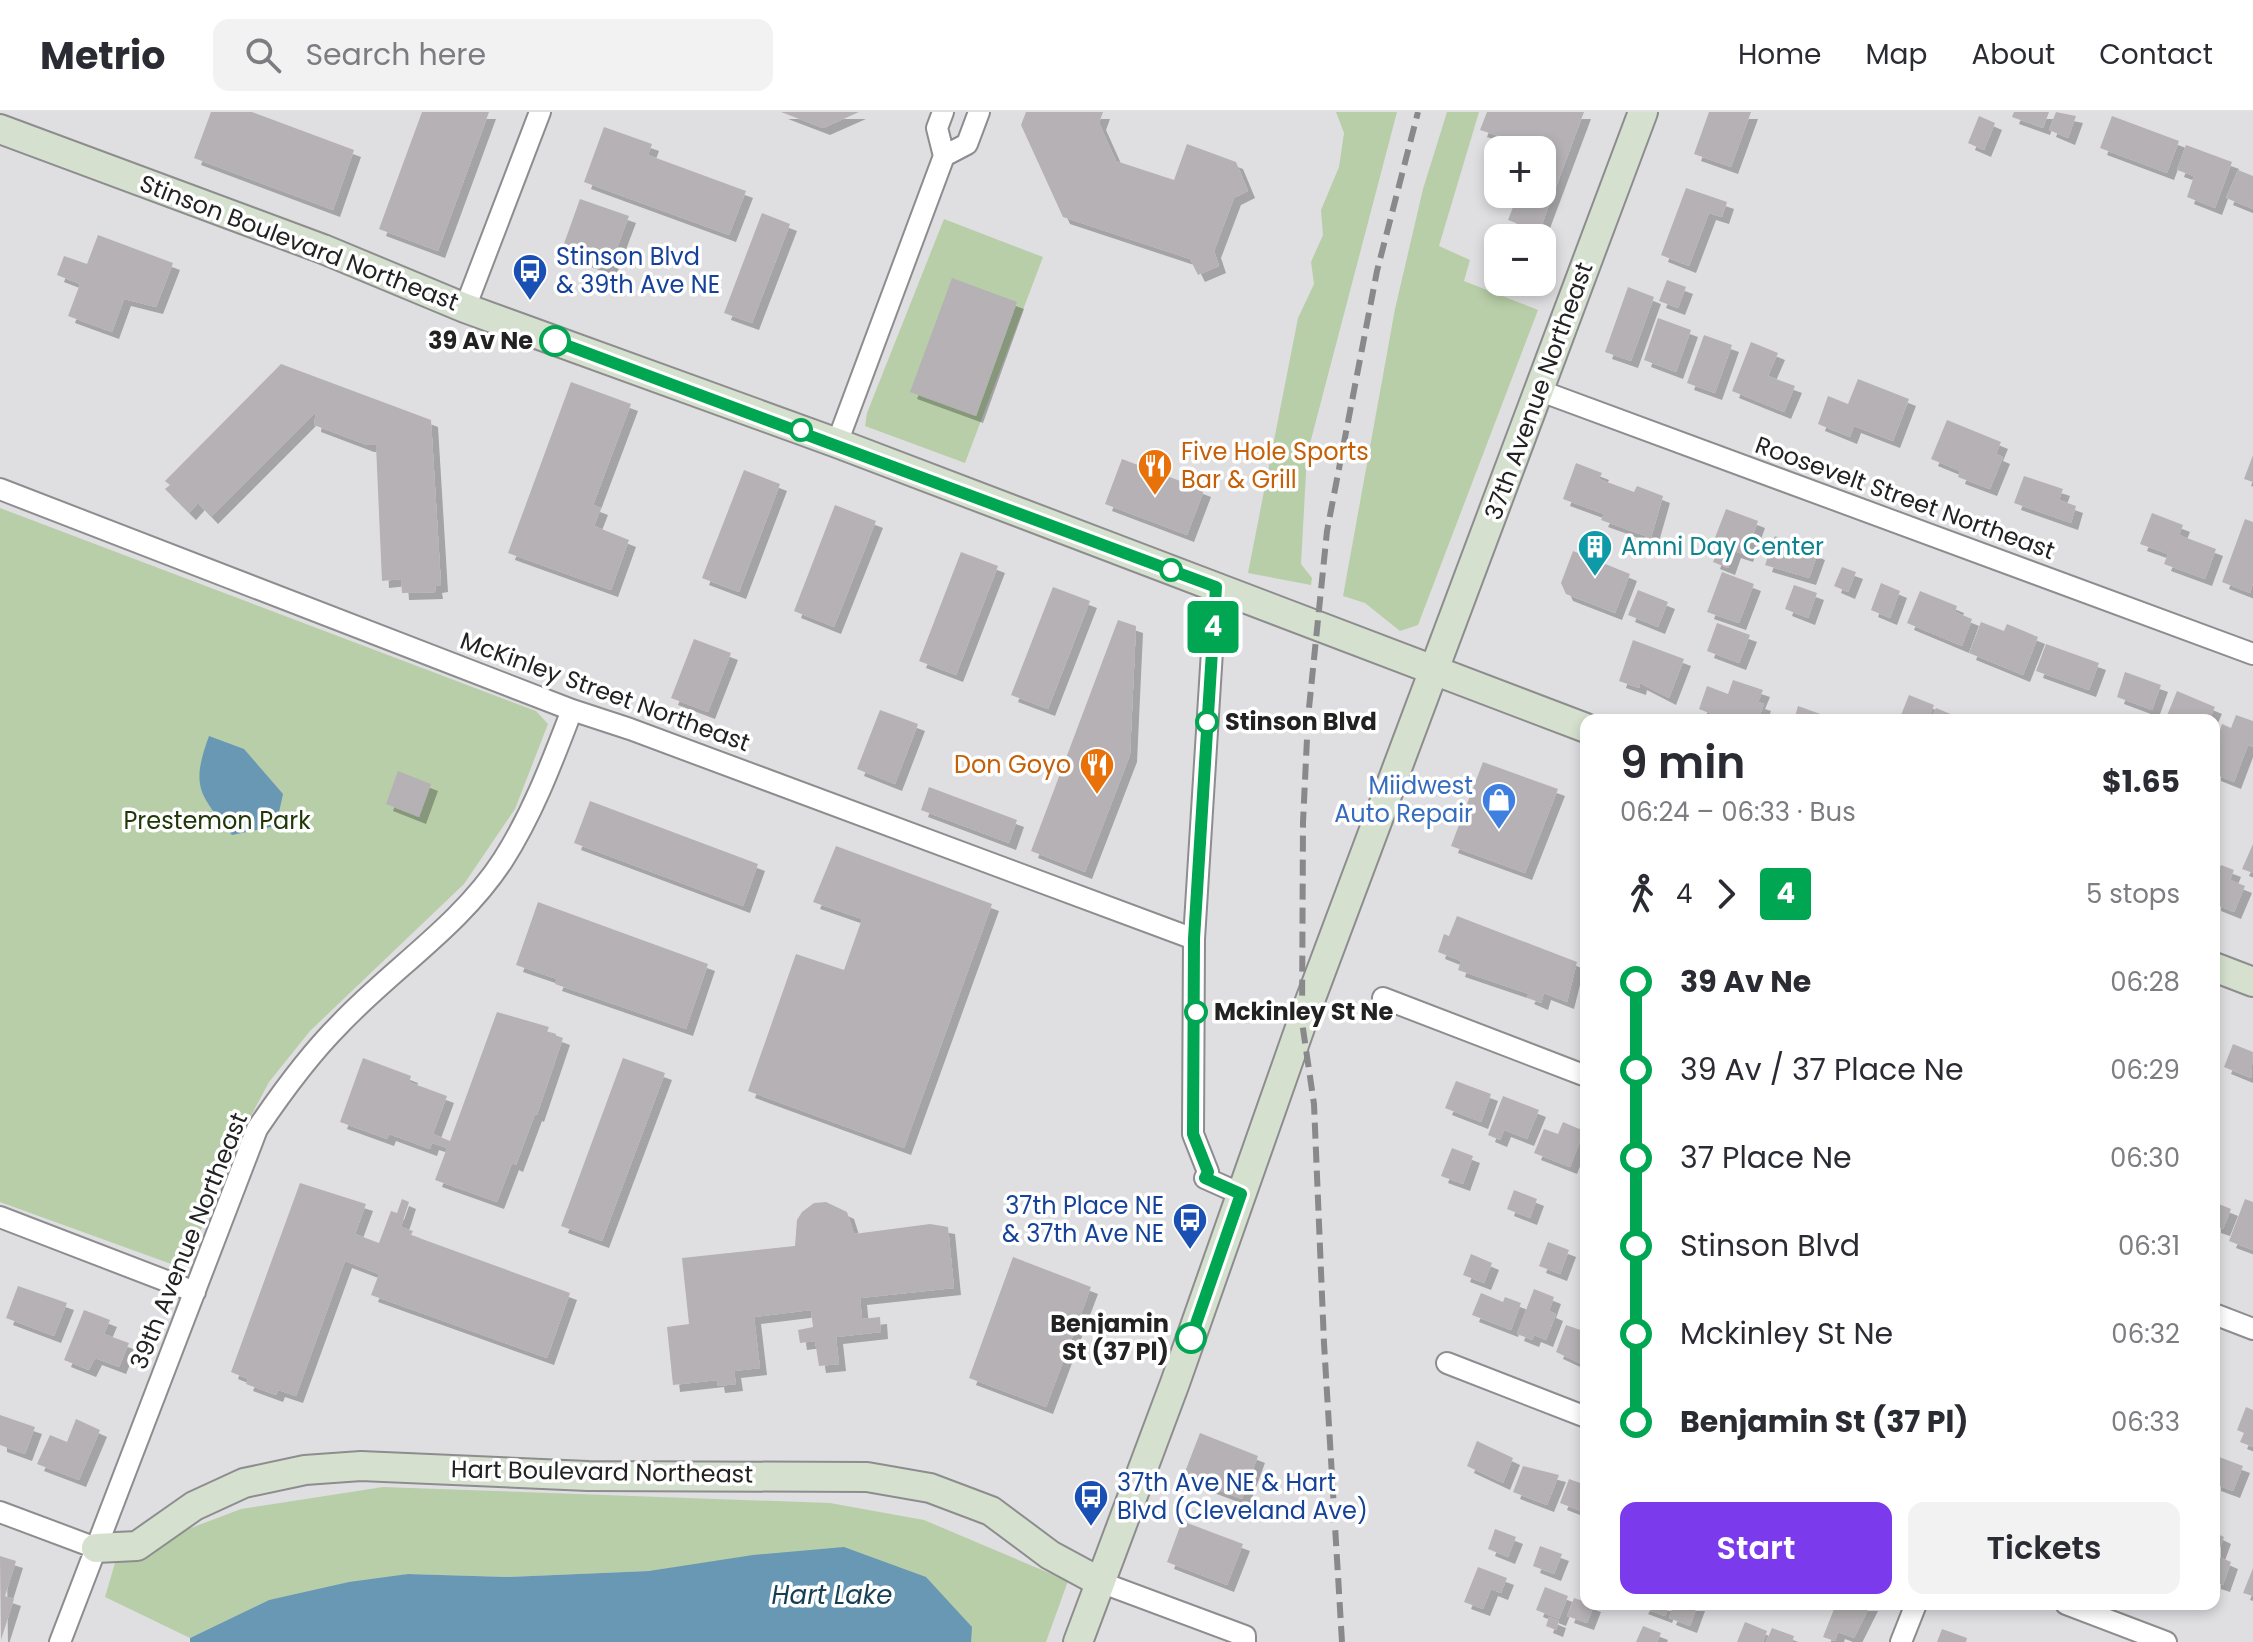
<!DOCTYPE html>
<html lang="en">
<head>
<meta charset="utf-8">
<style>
	body { margin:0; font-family:Poppins,sans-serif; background:#f2f2f3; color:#2b2b33; height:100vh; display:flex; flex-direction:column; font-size:30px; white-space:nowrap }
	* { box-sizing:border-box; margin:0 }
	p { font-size:26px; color:#7c7c81 }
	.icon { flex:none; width:44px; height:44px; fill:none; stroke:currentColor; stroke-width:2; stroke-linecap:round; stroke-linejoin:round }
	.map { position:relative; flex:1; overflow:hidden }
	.drawer { position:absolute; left:1580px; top:602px; width:640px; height:896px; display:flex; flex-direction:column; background:#fff; border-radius:16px; box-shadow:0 4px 12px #0003 }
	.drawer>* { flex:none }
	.badge { padding:0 16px; border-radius:6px; font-size:28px; line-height:52px }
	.buttons { position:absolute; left:1484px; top:24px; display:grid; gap:16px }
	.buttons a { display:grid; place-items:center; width:72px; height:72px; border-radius:16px; background:#fff; box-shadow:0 4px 12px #0003; font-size:40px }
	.map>.badge { position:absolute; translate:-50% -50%; box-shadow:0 0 0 4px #fff }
	.legs { display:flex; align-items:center; gap:12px; height:88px; padding:0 40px; font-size:26px }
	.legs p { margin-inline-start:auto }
	.overview { display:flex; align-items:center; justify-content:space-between; height:136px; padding:0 40px }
	h1 { font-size:44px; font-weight:600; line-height:60px }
	.action { display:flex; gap:16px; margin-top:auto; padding:16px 40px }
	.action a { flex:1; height:92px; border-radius:16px; background:#7c3aed; color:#fff; font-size:32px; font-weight:600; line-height:92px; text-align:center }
	.action a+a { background:#f2f2f3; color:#2b2b33 }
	ul { padding:0 40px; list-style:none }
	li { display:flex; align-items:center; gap:28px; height:88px; font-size:30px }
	li i { display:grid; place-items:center; width:12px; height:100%; margin:0 10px; background:currentColor }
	li i::after { content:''; width:20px; height:20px; margin:-10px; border:6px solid; border-radius:50%; background:#fff }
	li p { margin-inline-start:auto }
	li:first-child i { background:linear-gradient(#0000 50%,currentColor 0) }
	li:last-child i { background:linear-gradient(currentColor 50%,#0000 0) }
	header { display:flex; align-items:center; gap:48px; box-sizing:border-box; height:112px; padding:0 40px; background:#fff; border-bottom:2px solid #e1e1e2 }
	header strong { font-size:38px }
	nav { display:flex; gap:44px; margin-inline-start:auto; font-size:28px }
	.search { width:560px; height:72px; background:#f2f2f3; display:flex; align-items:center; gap:20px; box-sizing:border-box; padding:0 28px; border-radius:16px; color:#7c7c81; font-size:30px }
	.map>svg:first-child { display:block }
</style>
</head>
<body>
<header>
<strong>Metrio</strong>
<div class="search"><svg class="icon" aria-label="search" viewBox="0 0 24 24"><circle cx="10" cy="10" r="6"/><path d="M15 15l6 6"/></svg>Search here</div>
<nav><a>Home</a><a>Map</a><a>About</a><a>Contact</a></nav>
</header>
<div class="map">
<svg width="2253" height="1530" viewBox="0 0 2253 1530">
	<defs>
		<filter id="shadow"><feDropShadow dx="7" dy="7" stdDeviation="0" flood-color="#0004"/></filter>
	</defs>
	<rect width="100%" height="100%" fill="#dfdfe2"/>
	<path fill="#b8cea8" d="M1336,0H1397L1307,343L1301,452L1312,466L1311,473L1248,461L1298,206L1314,172L1311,150L1323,123L1321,98L1339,55L1344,21Z
		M1447,0H1479L1439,134L1470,148L1464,169L1538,198L1418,513L1400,519L1365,491L1343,484L1395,197L1423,77Z
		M944,107L1043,145L965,351L865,314L867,301Z
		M0,396L536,599L548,612L515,697L464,772L310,919L269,970L236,1032L185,1157L0,1090Z
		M383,1375L830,1391L924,1408L1068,1469L1046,1530H971V1515L649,1459L507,1465L408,1462L269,1488L190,1526L105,1485L117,1444L241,1397Z"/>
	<path fill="#6998b4" d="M209,624L244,637L283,682L276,714L232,723C200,682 190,676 209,624Z
		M844,1435L926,1465L972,1515L971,1530H190V1526L269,1488L349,1470L408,1462L507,1465L649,1459L753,1443Z"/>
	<path fill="#b5b1b4" filter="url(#shadow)" d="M211,0H252L354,38L333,98L194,46Z
		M422,0H489L438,139L379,117Z
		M781,0H859L823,16Z
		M1026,0H1103L1099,11L1116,49L1174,68L1187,32L1236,50L1248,79L1234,86L1214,139L1219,154L1198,163L1190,147L1063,105L1021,13Z
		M1487,0H1584L1539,120L1508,108L1518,82H1542V38L1480,18Z
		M1709,0H1751L1731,55L1694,42Z
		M2014,0H2049L2043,16L2012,5Z
		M2056,0L2076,4L2068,26L2049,18Z
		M1979,4L1995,11L1984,38L1968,31Z
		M2112,4L2179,29L2167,61L2100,36Z
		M604,15L652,32L648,43L746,79L729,123L584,70Z
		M2186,33L2232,50L2215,96L2187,85L2194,64L2177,58Z
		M2238,58L2253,64V97L2226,86Z
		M1686,76L1727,90L1722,105L1709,101L1689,154L1661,143Z
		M580,87L629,104L609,157L561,140Z
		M762,101L790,112L752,211L724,201Z
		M98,123L173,151L156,195L124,187L112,220L68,204L80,172L57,163L64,144L87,152Z
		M952,166L1017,190L976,304L910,280Z
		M1667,168L1686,175L1678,196L1659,189Z
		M1628,175L1654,185L1631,249L1605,240Z
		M1658,206L1691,218L1676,260L1644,248Z
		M1704,223L1732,233L1715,281L1687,271Z
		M1751,230L1778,241L1768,264L1795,274L1784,300L1732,279Z
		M281,252L431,308L441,473L435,474L436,480L402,481L401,467L382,469L376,333H367L314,313L316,300L211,405L198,391L189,401L165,377L170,373L165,369Z
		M1858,267L1909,287L1893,329L1854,314L1850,325L1818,312L1828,284L1848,292Z
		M571,270L631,292L593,393L601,396L594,414L629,428L611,478L508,441Z
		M1947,308L2001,330L1996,342L2003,345L1990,377L1958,365L1960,359L1931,347Z
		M2253,343V370L2244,367Z
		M1122,347L1204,378L1187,423L1105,392Z
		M1576,351L1602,361L1599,367L1634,380L1637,374L1663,384L1651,426L1601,408L1604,402L1563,387Z
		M744,358L780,372L739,480L702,466Z
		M2024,364L2063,377L2059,388L2076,394L2071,411L2014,391Z
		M835,393L876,409L834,515L794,499Z
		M1726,397L1758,409L1746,443L1734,439L1728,456L1713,450L1720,433L1713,431Z
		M2152,401L2183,413L2179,423L2216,437L2205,467L2164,452L2168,442L2140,432Z
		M2245,407L2253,410V471L2250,481L2222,470Z
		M1775,424L1818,441L1809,466L1765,453Z
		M1573,439L1630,462L1615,501L1566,482L1561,471Z
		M961,440L998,454L956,563L919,549Z
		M1842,455L1856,460L1848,480L1834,474Z
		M1722,460L1754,472L1739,511L1707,500Z
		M1881,471L1900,479L1890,506L1871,498Z
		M1794,473L1817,481L1808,506L1785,497Z
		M1053,475L1090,489L1048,597L1011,583Z
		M1638,478L1668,490L1658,515L1628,503Z
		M1920,479L1957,494L1955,500L1972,507L1962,534L1907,511Z
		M1118,508L1136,514L1130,643L1085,760L1031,739Z
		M1981,510L2004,519L2007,512L2038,525L2023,563L1969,541Z
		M1717,511L1750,523L1739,551L1707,539Z
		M694,527L731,541L708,600L671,586Z
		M1633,528L1684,547L1669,586L1640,571L1639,576L1619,569Z
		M2046,532L2099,551L2089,578L2036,559Z
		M2125,560L2161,573L2152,598L2117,585Z
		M1733,568L1763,578L1758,590L1764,592L1758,608H1727L1699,597L1707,574L1728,582Z
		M2177,579L2215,595L2209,608L2166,606Z
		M1909,583L1934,593L1928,608H1899Z
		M1798,594L1837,608H1794Z
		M1936,596L1965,608H1931Z
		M880,598L918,612L895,672L857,657Z
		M2236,603L2253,609V635L2248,633L2234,670L2214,662V635L2222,612L2231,616Z
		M1483,650L1558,677L1525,761L1451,734Z
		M398,659L431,672L419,705L386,692Z
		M929,675L1017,708L1009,731L921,698Z
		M590,689L758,752L743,794L574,731Z
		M2253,732V761L2242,757Z
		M836,734L992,792L904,1036L748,979L796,842L844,858L862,807L813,790Z
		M2221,753L2234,758L2230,768L2245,774L2234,800L2214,792V769Z
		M538,790L708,852L686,917L555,872L557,867L516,853Z
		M1457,804L1577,850L1567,890L1544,881L1541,891L1527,885L1529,882L1458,858L1461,849L1438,840L1444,822L1449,824Z
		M497,900L549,915L547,920L563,926L537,1003L535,1002L516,1053L512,1051L497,1090L435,1068L447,1036L432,1031L430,1037L389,1022L387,1027L340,1010L363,946L411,964L409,970L447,984L433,1022L450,1029Z
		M2233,932L2253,940L2251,966L2224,955Z
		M623,946L665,961L602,1129L561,1114Z
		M1456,969L1491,982L1481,1010L1445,996Z
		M1503,984L1539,998L1527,1027L1504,1018L1500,1028L1488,1023Z
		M1563,1010L1584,1019L1570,1055L1534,1041L1544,1017L1558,1022Z
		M1452,1036L1473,1044L1463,1072L1441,1064Z
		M300,1071L366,1092L355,1122L379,1131L391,1099L397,1101L402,1087L409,1090L401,1115L413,1119L411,1123L570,1181L547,1246L371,1183L379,1162L345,1149L296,1284L278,1278L276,1283L246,1272L248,1267L231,1260Z
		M1514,1078L1537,1087L1530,1106L1507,1097Z
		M2245,1087L2253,1090V1138L2229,1129Z
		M826,1090L847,1100L854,1122L930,1112L948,1115L954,1176L860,1186L862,1207L880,1205L881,1220L836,1225L839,1252L819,1254L815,1229L800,1231L798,1218L813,1215L811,1198L754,1205L760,1256L734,1259L736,1272L718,1274L717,1268L673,1273L667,1215L689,1212L682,1146L795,1134L797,1108L802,1100L814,1091Z
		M2214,1090L2231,1097L2223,1117L2214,1114Z
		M1548,1130L1569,1138L1560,1162L1539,1154Z
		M1471,1142L1492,1151L1484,1171L1463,1163Z
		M1013,1145L1091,1175L1046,1295L969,1266Z
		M18,1174L67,1191L54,1224L6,1206Z
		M1534,1177L1554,1185L1549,1199L1556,1202L1546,1228L1534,1223L1532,1228L1517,1222Z
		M1481,1181L1503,1190L1505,1185L1521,1191L1511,1218L1472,1203Z
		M84,1198L110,1208L104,1222L129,1231L119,1255L95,1246L89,1258L64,1248Z
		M1566,1213L1586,1220V1254L1556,1240Z
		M2246,1295L2253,1298V1335L2240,1330L2244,1321L2237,1318Z
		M0,1303L35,1315L25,1342L0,1333Z
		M76,1307L100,1318L79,1368L37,1352L50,1323L67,1330Z
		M1200,1321L1258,1344L1242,1387L1183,1365Z
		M1477,1329L1513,1346L1503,1371L1467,1354Z
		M2214,1343L2243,1354L2233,1379L2214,1372Z
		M1523,1354L1559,1363L1547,1393L1513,1380Z
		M1569,1367L1586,1373V1401L1560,1391Z
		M1182,1409L1243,1432L1227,1473L1167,1450Z
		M1495,1417L1516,1425L1508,1445L1488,1437Z
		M2214,1420L2224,1425L2217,1444L2231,1450L2223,1473L2214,1470Z
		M1540,1434L1562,1442L1554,1462L1533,1454Z
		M0,1444L16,1449L5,1484L14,1487L1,1528Z
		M1478,1455L1507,1466L1501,1481L1491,1477L1483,1497L1464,1490Z
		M2253,1456V1484L2243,1481Z
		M1545,1475L1568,1484L1559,1507L1536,1498Z
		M1574,1486L1594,1493L1587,1511L1567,1504Z
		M1643,1492H1670L1665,1504L1641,1495Z
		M1674,1492H1698L1690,1514L1669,1506Z
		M1836,1492H1871L1854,1526L1838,1520L1835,1529L1823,1525Z
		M1549,1505L1559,1509L1556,1518L1546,1514Z
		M1745,1510L1767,1519L1763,1530H1737Z
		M1643,1514L1661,1521L1657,1530H1636Z
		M1772,1516L1794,1524L1792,1530H1766Z
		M1942,1517L1967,1526L1966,1530H1937Z"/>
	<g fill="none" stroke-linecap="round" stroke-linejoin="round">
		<defs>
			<path id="street" d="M944,44L967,32L979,0
				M465,196L540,0
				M1538,278L2253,542
				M837,331L944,44L937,16L943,0
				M0,377L572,598L630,617L1194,827
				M1216,475L1194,827L1193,1022L1208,1060L1205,1066L1241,1082
				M1383,886L1586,964
				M0,1105L195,1180
				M2214,1202L2253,1217
				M1447,1251L1586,1305
				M0,1400L96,1436
				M1100,1470L1245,1524V1530
				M2066,1492L2166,1530
				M60,1530L257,1017C282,980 308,944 340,912C392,857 461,813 503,748C533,701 552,650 572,598
				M1901,1530L1916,1492"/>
			<path id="secondary" d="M0,17L323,137L465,196L837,331L1586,616
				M2214,855L2253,870
				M96,1436L137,1434L194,1394L244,1371L305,1358L361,1354L588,1364L867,1365L930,1376L991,1399L1050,1443L1100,1470
				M1078,1530L1175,1271L1302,910L1643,0"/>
		</defs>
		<use href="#street" stroke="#8d8c8f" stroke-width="24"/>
		<use href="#secondary" stroke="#8d8c8f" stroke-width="32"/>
		<use href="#street" stroke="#fff" stroke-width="20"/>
		<use href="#secondary" stroke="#d5e0ce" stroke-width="28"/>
		<path stroke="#89898b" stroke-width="6" stroke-dasharray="16 8" stroke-linecap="butt" d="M1342,1530L1324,1231L1314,992L1302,910L1303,710L1308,606L1327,419L1377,159L1418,0"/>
	</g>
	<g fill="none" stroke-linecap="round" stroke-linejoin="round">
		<defs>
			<path id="line-1" d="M555,229L1216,475L1194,827L1193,1022L1208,1060L1205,1066L1241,1082L1191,1226"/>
		</defs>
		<use href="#line-1" stroke="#fff" stroke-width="18"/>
		<use href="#line-1" stroke="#00a651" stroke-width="12"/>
	</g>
	<defs>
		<symbol id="bus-pin" viewBox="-11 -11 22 30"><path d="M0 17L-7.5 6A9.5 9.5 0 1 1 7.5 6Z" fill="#1a4fb4" stroke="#fff"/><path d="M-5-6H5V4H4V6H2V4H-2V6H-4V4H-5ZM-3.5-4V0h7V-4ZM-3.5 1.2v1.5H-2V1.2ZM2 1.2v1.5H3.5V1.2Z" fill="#fff"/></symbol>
		<symbol id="restaurant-pin" viewBox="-11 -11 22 30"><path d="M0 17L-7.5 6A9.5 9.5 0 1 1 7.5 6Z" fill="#e8710a" stroke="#fff"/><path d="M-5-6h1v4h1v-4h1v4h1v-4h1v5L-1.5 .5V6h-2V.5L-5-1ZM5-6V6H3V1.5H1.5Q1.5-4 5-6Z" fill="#fff"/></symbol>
		<symbol id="building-pin" viewBox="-11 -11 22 30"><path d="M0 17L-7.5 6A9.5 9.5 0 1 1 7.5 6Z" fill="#0f9aa8" stroke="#fff"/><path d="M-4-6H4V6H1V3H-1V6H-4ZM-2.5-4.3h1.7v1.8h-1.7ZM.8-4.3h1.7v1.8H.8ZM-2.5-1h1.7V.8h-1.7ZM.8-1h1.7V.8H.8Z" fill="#fff"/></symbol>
		<symbol id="shop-pin" viewBox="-11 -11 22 30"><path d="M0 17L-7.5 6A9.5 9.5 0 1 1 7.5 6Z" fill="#3f7fe0" stroke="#fff"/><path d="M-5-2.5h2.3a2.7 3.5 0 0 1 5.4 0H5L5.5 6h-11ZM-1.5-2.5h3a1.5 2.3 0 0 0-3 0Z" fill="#fff"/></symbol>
	</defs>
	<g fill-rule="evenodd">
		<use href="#bus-pin" x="510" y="139" width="40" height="54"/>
		<use href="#restaurant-pin" x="1135" y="334" width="40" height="54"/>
		<use href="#building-pin" x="1575" y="415" width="40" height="54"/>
		<use href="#restaurant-pin" x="1077" y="633" width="40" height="54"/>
		<use href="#shop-pin" x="1479" y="668" width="40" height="54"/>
		<use href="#bus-pin" x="1170" y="1088" width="40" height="54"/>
		<use href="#bus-pin" x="1071" y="1365" width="40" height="54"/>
	</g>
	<g fill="#fff" stroke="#00a651" stroke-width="4">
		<circle cx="555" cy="229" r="14"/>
		<circle cx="801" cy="318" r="10"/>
		<circle cx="1171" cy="458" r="10"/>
		<circle cx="1207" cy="610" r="10"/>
		<circle cx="1196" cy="900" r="10"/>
		<circle cx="1191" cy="1226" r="14"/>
	</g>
	<g text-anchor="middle" stroke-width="7" stroke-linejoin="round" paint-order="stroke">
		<g font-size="24" fill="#222223" stroke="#fff">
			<text transform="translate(299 131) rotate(21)" y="8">Stinson Boulevard Northeast</text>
			<text transform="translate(1539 279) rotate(-70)" y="8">37th Avenue Northeast</text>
			<text transform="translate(1905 386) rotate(20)" y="8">Roosevelt Street Northeast</text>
			<text transform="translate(605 580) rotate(20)" y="8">McKinley Street Northeast</text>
			<text transform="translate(189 1129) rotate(-68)" y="8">39th Avenue Northeast</text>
			<text transform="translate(602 1360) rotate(1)" y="8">Hart Boulevard Northeast</text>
		</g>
		<g font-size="24" fill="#164399" stroke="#fff" text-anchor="start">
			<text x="556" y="153">Stinson Blvd<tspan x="556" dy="28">&amp; 39th Ave NE</tspan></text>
			<text x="1164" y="1102" text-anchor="end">37th Place NE<tspan x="1164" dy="28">&amp; 37th Ave NE</tspan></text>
			<text x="1117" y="1379">37th Ave NE &amp; Hart<tspan x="1117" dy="28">Blvd (Cleveland Ave)</tspan></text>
		</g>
		<g font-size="24" font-weight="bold" fill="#222223" stroke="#fff" text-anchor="end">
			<text x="533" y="237">39 Av Ne</text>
			<text x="1225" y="618" text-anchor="start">Stinson Blvd</text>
			<text x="1214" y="908" text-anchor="start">Mckinley St Ne</text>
			<text x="1169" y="1220">Benjamin<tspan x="1169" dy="28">St (37 Pl)</tspan></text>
		</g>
		<g font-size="24" fill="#c56008" stroke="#fff" text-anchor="start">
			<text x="1181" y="348">Five Hole Sports<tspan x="1181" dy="28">Bar &amp; Grill</tspan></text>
			<text x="1071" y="661" text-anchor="end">Don Goyo</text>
		</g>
		<g font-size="24" fill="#0d838f" stroke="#fff" text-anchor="start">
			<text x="1621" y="443">Amni Day Center</text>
		</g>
		<g font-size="24" fill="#366cbe" stroke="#fff" text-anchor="end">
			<text x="1473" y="682">Miidwest<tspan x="1473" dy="28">Auto Repair</tspan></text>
		</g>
		<g font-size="24" fill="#203708" stroke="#fff">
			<text x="217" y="717">Prestemon Park</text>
		</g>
		<g font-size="26" font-style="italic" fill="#173f54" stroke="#fff">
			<text x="832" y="1492">Hart Lake</text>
		</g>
	</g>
</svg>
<div class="buttons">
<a>+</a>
<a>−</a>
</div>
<b class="badge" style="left:1213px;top:515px;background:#00a651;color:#fff">4</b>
<section class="drawer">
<div class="overview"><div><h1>9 min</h1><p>06:24 – 06:33 · Bus</p></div><b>$1.65</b></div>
<div class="legs"><svg class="icon" aria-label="walk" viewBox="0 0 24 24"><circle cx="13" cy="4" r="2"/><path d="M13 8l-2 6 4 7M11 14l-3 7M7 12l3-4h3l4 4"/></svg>4<svg class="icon" aria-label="forward" viewBox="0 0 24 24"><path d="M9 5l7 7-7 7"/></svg><b class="badge" style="background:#00a651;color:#fff">4</b><p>5 stops</p></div>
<ul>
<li><i style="color:#00a651"></i><b>39 Av Ne</b><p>06:28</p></li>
<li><i style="color:#00a651"></i><span>39 Av / 37 Place Ne</span><p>06:29</p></li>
<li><i style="color:#00a651"></i><span>37 Place Ne</span><p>06:30</p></li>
<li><i style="color:#00a651"></i><span>Stinson Blvd</span><p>06:31</p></li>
<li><i style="color:#00a651"></i><span>Mckinley St Ne</span><p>06:32</p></li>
<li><i style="color:#00a651"></i><b>Benjamin St (37 Pl)</b><p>06:33</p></li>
</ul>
<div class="action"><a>Start</a><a>Tickets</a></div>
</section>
</div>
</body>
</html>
